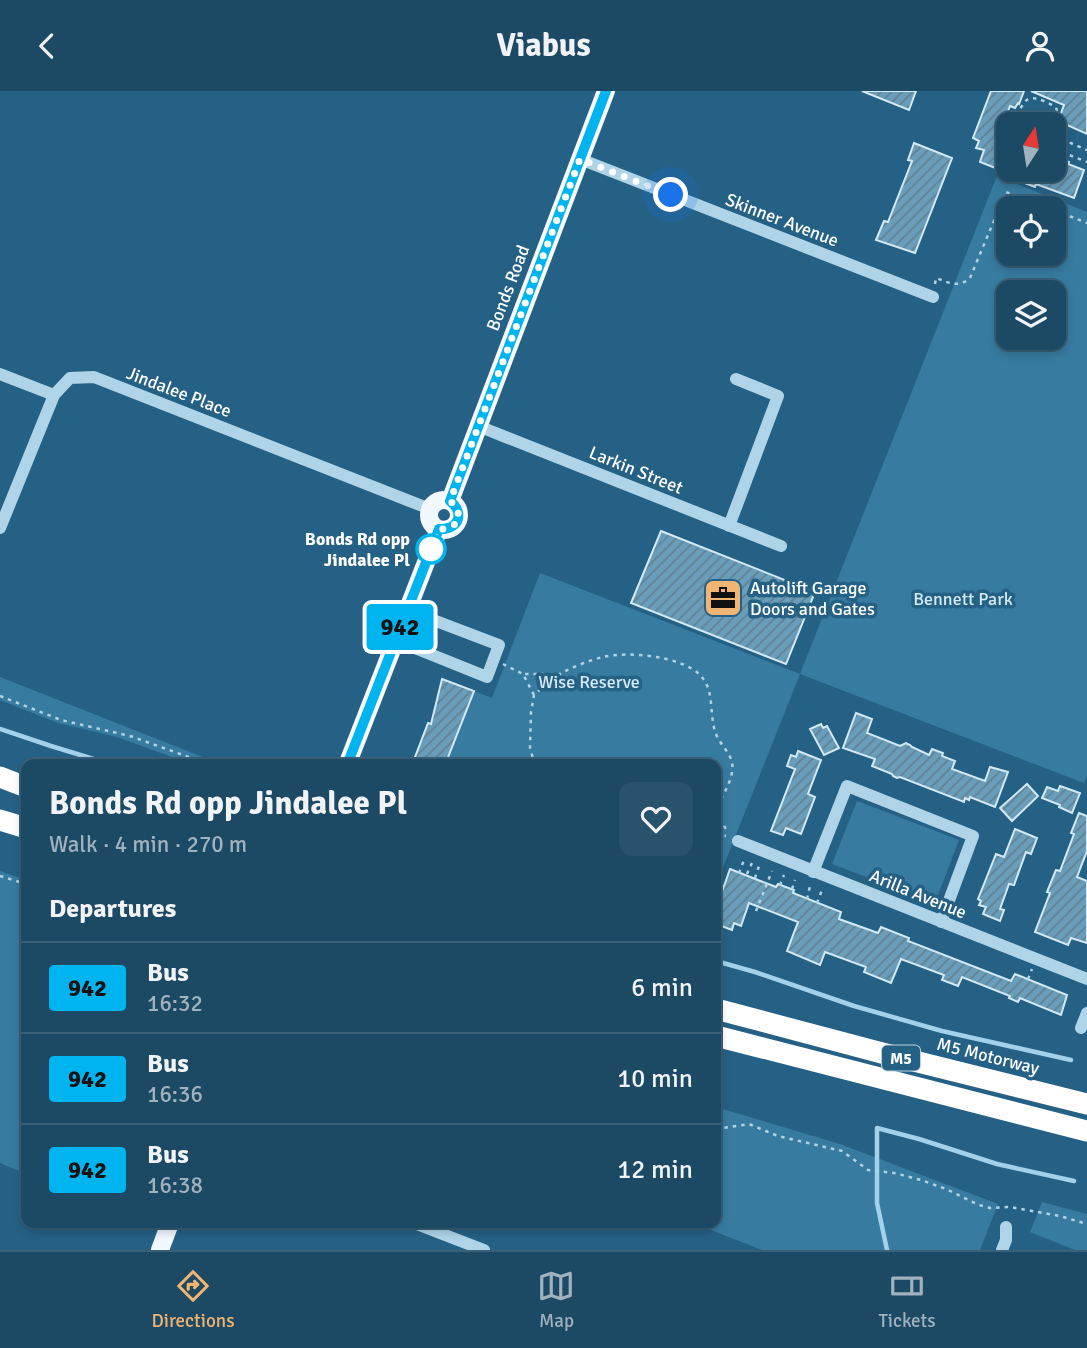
<!DOCTYPE html>
<html lang="en">
<head>
<meta charset="utf-8">
<style>
	body { margin:0; font-family:Signika,sans-serif; background:#29536d; color:#f1f3f6; height:100vh; display:flex; flex-direction:column; font-size:26px; white-space:nowrap }
	* { box-sizing:border-box; margin:0 }
	p { font-size:23px; color:#a0b2bf }
	.icon { flex:none; width:38px; height:38px; fill:none; stroke:currentColor; stroke-width:2; stroke-linecap:round; stroke-linejoin:round }
	.map { position:relative; flex:1; overflow:hidden }
	.side { position:absolute; left:21px; top:668px; width:700px; height:469px; display:flex; flex-direction:column; background:#1c4964; border-radius:14px; box-shadow:0 4px 10px #0003,0 0 0 2px #3a6178 }
	.side>* { flex:none }
	.badge { padding:0 14px; border-radius:5px; font-size:24px; line-height:46px }
	.needle { width:46px; rotate:12deg }
	.fabs { position:absolute; left:996px; top:21px; display:grid; gap:14px }
	.fabs a { display:grid; place-items:center; width:70px; height:70px; border-radius:14px; background:#1c4964; box-shadow:0 4px 10px #0003,0 0 0 2px #3a6178; font-size:35px }
	.you { position:absolute; width:35px; height:35px; margin:-18px; border:5px solid #fff; border-radius:50%; background:#1a73e8; box-shadow:0 0 0 10px #1a73e833 }
	.map>.badge { position:absolute; translate:-50% -50%; box-shadow:0 0 0 4px #fff }
	h2 { padding:0 28px; font-size:26px; line-height:63px }
	.round { display:grid; place-items:center; flex:none; width:74px; height:74px; border-radius:14px; background:#29536d }
	.summary { display:flex; align-items:center; justify-content:space-between; height:119px; padding:0 28px }
	h1 { font-size:33px; font-weight:700; line-height:52px }
	ul { padding:0; list-style:none }
	li { display:flex; align-items:center; gap:21px; height:91px; padding:0 28px; border-top:2px solid #3a6178 }
	li div { flex:1 }
	li b { display:block; font-size:26px }
	li em { font-style:normal }
	li .badge { min-width:77px; font-weight:700; text-align:center }
	header { display:flex; justify-content:space-between; align-items:center; height:91px; padding:0 28px; background:#1c4964; font-size:32px; font-weight:700 }
	.tab-bar { display:flex; justify-content:space-around; align-items:center; height:98px; border-top:2px solid #3a6178; background:#1c4964; font-size:19px; color:#a0b2bf }
	.tab-bar a { display:grid; justify-items:center; gap:4px }
	.tab-bar .active { color:#f1b573 }
	.map>svg:first-child { display:block }
</style>
</head>
<body>
<header><svg class="icon" aria-label="back" viewBox="0 0 24 24"><path d="M15 5l-7 7 7 7"/></svg>Viabus<svg class="icon" aria-label="person" viewBox="0 0 24 24"><circle cx="12" cy="8" r="4"/><path d="M4 21q1-7 8-7t8 7"/></svg></header>
<div class="map">
<svg width="1087" height="1159" viewBox="0 0 1087 1159">
	<defs>
		<pattern id="building-hatch" width="6" height="6" patternUnits="userSpaceOnUse" patternTransform="scale(1.75)"><rect width="6" height="6" fill="#6a9db9"/><path d="M-1 1l2-2M0 6l6-6M5 7l2-2" fill="none" stroke="#608193"/></pattern>
	</defs>
	<rect width="100%" height="100%" fill="#256185"/>
	<path fill="#377ba0" fill-rule="evenodd" d="M997,85L1087,121V685L1084,692L800,583L716,794V674H445L474,600L492,607L540,482L800,583ZM1008,117H1054V163H1008ZM1008,201H1054V247H1008Z
		M0,586L223,674H194L117,646L58,632L0,609Z
		M857,710L959,749L935,812L832,773Z
		M0,780L26,789V1083L0,1072Z
		M716,1016L840,1053L998,1113L980,1159H762L693,1132H716Z
		M1042,1111L1087,1123V1159H1075L1030,1141Z"/>
	<g fill="none" stroke-linecap="round" stroke-linejoin="round">
		<path stroke="#a3d1e9" stroke-width="4.5" d="M0,638L51,655L113,674
			M716,870L755,881L854,915L942,940L1071,969
			M887,1159L877,1112V1037L919,1048L997,1073L1074,1090"/>
	</g>
	<path fill="url(#building-hatch)" stroke="#d3eaf6" stroke-width="2" d="M862,0H916L909,19Z
		M991,0H1024L1019,13L1018,12L1015,17L1010,15L999,44L1008,48V82L980,71L984,59L976,57L979,50L973,47Z
		M1031,0H1087V43L1058,30L1064,14Z
		M914,52L952,67L915,162L876,149L884,130L888,131L912,70L908,69Z
		M1054,65L1069,71L1068,73L1084,79L1074,107L1036,93L1035,96L1019,90L1023,79H1054Z
		M661,440L815,501L786,573L631,512Z
		M442,588L474,600L445,674H412L428,632L431,633Z
		M856,622L872,628L867,642L900,655L906,652L910,654L912,656L929,664L932,658L943,662L942,665L955,670L952,678L985,690L990,676L1008,681L995,716L970,706L969,709L965,707L964,711L900,686L897,687L893,685L892,683L872,675L875,668L843,657Z
		M821,633L823,637L827,635L839,657L824,664L810,638Z
		M798,660L821,669L808,703L815,706L801,743L786,737L783,744L771,740L795,678L787,675L791,664L796,666Z
		M1027,693L1038,705L1012,730L1000,717Z
		M1060,695L1080,702L1072,722L1059,716L1060,714L1042,707L1047,696L1058,700Z
		M1079,722L1087,725V760L1077,786L1087,790V852L1071,847L1068,854L1035,841L1050,802L1047,801L1056,779L1060,780L1074,743L1071,742Z
		M1015,738L1037,747L1031,763L1026,761L1014,794L1009,793L1000,818L1004,819L1000,830L983,823L986,816L979,814L981,810L978,808L996,763L1004,766Z
		M730,778L776,796L778,793L794,799L793,802L841,821L839,828L878,842L881,836L909,847L908,850L1011,890L1015,883L1067,904L1061,924L1020,907L1018,911L1009,907L1010,905L962,886L958,895L942,889L944,884L901,868L891,892L864,881L866,876L825,861L820,874L787,860L798,831L749,812L741,835L734,832L732,839L716,833V818Z"/>
	<g fill="none" stroke-linecap="round" stroke-linejoin="round">
		<path stroke="#afd4e8" stroke-width="2.5" stroke-dasharray="3.5 5" stroke-linecap="butt" d="M1014,33C1025,6 1026,0 1056,16L1058,25L1054,36
			M1054,45L1087,59
			M1054,58L1087,71
			M1054,119L1087,132
			M935,193L936,187C949,192 959,197 970,187L1006,101L1049,117
			M503,573L523,583L534,604
			M525,583H560
			M0,605L61,629L130,645L211,674
			M535,674L530,657L531,621L534,604C543,596 553,587 563,581C576,575 590,569 603,566C629,560 681,565 700,584C715,599 709,622 715,640C718,651 727,658 731,668C737,683 723,704 716,717
			M716,720L728,742
			M716,744L726,745
			M739,782L744,769
			M747,783L752,772
			M0,785L26,793
			M755,787L759,775
			M780,794L784,784
			M792,798L795,789
			M807,808L810,795
			M817,812L822,799
			M756,820L772,780
			M1028,888L1032,878
			M716,1038L749,1033L778,1045L842,1060L868,1079L894,1082L921,1089L946,1098L979,1114L990,1117L1010,1116L1060,1125L1087,1133"/>
		<path stroke="#afd4e8" stroke-width="12" d="M580,68L933,206
			M0,283L54,304
			M478,335L781,455
			M729,435L778,305L736,288
			M0,437L54,304L70,287L94,286L430,418
			M395,549L487,586L499,554L407,519
			M738,750L1087,888
			M813,781L847,695L973,745L941,831
			M1081,937L1087,922
			M414,1132L484,1159
			M1002,1159L1006,1149V1136"/>
		<path stroke="#f1f8fe" stroke-width="18" d="M429 424a15 15 0 1 1 30 0a15 15 0 1 1-30 0Z
			M450,410L606,0
			M347,674L439,438
			M160,1159L170,1132"/>
		<path stroke="#fff" stroke-width="21" d="M0,686L26,696
			M0,729L26,737
			M716,918L882,962L1087,1013
			M716,945L1087,1040"/>
	</g>
	<g fill="none" stroke-linecap="round" stroke-linejoin="round">
		<defs>
			<path id="line" d="M347,674L439,438C459,439 465,422 450,410L606,0"/>
		</defs>
		<use href="#line" stroke="#fff" stroke-width="16"/>
		<use href="#line" stroke="#00b5ef" stroke-width="10"/>
		<path stroke="#fff" stroke-width="7" stroke-dasharray="0 12.6" d="M431,458L439,438C459,439 465,422 450,410L580,68L671,104"/>
	</g>
	<defs>
		<symbol id="office-square" viewBox="-11 -11 22 22"><rect x="-9" y="-9" width="18" height="18" rx="4" fill="#f1b573" stroke="#256185"/><path d="M-6-3h4V-5.5h4V-3h4V5H-6ZM-1-4.5V-3h2v-1.5ZM-6 0V1H6V0Z" fill="#111"/></symbol>
	</defs>
	<g fill-rule="evenodd">
		<use href="#office-square" x="701" y="485" width="44" height="44"/>
	</g>
	<circle fill="#fff" stroke="#00b5ef" stroke-width="3.5" cx="431" cy="458" r="14"/>
	<g text-anchor="middle" stroke-width="7" stroke-linejoin="round" paint-order="stroke">
		<rect fill="#256185" stroke="#bed0da" stroke-width="2" x="882" y="954.5" width="38" height="25" rx="5"/>
		<g font-size="16" font-weight="bold" fill="#fff">
			<text x="901" y="973">M5</text>
		</g>
		<g font-size="18" fill="#fff" stroke="#256185">
			<text transform="translate(782 129) rotate(21)" y="6">Skinner Avenue</text>
			<text transform="translate(508 197) rotate(-69)" y="6">Bonds Road</text>
			<text transform="translate(179 301) rotate(21)" y="6">Jindalee Place</text>
			<text transform="translate(636 379) rotate(22)" y="6">Larkin Street</text>
			<text transform="translate(918 803) rotate(22)" y="6">Arilla Avenue</text>
			<text transform="translate(988 965) rotate(14)" y="6">M5 Motorway</text>
		</g>
		<g font-size="18" font-weight="bold" fill="#fff" stroke="#256185" text-anchor="end">
			<text x="410" y="454">Bonds Rd opp<tspan x="410" dy="21">Jindalee Pl</tspan></text>
		</g>
		<g font-size="18" fill="#fff" stroke="#256185" text-anchor="start">
			<text x="750" y="503">Autolift Garage<tspan x="750" dy="21">Doors and Gates</tspan></text>
		</g>
		<g font-size="18" fill="#d3eaf6" stroke="#256185">
			<text x="963" y="514">Bennett Park</text>
			<text x="589" y="597">Wise Reserve</text>
		</g>
	</g>
</svg>
<div class="fabs">
<a><svg class="needle" viewBox="-14 -14 28 28"><path d="M0-13l5 13h-10z" fill="#e53935"/><path d="M0 13l5-13h-10z" fill="#a0b2bf"/></svg></a>
<a><svg class="icon" aria-label="locate" viewBox="0 0 24 24"><circle cx="12" cy="12" r="6"/><path d="M12 2v4M12 18v4M2 12h4M18 12h4"/></svg></a>
<a><svg class="icon" aria-label="layers" viewBox="0 0 24 24"><path d="M12 4l9 5-9 5-9-5zM3 14l9 5 9-5"/></svg></a>
</div>
<div class="you" style="left:671px;top:104px"></div>
<b class="badge" style="left:400px;top:536px;background:#00b5ef;color:#111">942</b>
<section class="side">
<div class="summary"><div><h1>Bonds Rd opp Jindalee Pl</h1><p>Walk · 4 min · 270 m</p></div><a class="round"><svg class="icon" aria-label="heart" viewBox="0 0 24 24"><path d="M12 20l-8-8c-3-5 5-10 8-4 3-6 11-1 8 4z"/></svg></a></div>
<h2>Departures</h2>
<ul>
<li><span class="badge" style="background:#00b5ef;color:#111">942</span><div><b>Bus</b><p>16:32</p></div><em>6 min</em></li>
<li><span class="badge" style="background:#00b5ef;color:#111">942</span><div><b>Bus</b><p>16:36</p></div><em>10 min</em></li>
<li><span class="badge" style="background:#00b5ef;color:#111">942</span><div><b>Bus</b><p>16:38</p></div><em>12 min</em></li>
</ul>
</section>
</div>
<nav class="tab-bar">
<a class="active"><svg class="icon" aria-label="directions" viewBox="0 0 24 24"><path d="M12 3l9 9-9 9-9-9zM9 14v-3h6M13 9l2 2-2 2"/></svg>Directions</a>
<a><svg class="icon" aria-label="map" viewBox="0 0 24 24"><path d="M3 6l6-2 6 2 6-2v14l-6 2-6-2-6 2zM9 4v14M15 6v14"/></svg>Map</a>
<a><svg class="icon" aria-label="tickets" viewBox="0 0 24 24"><path d="M3 7h18v10H3zM15 7v10"/></svg>Tickets</a>
</nav>
</body>
</html>
